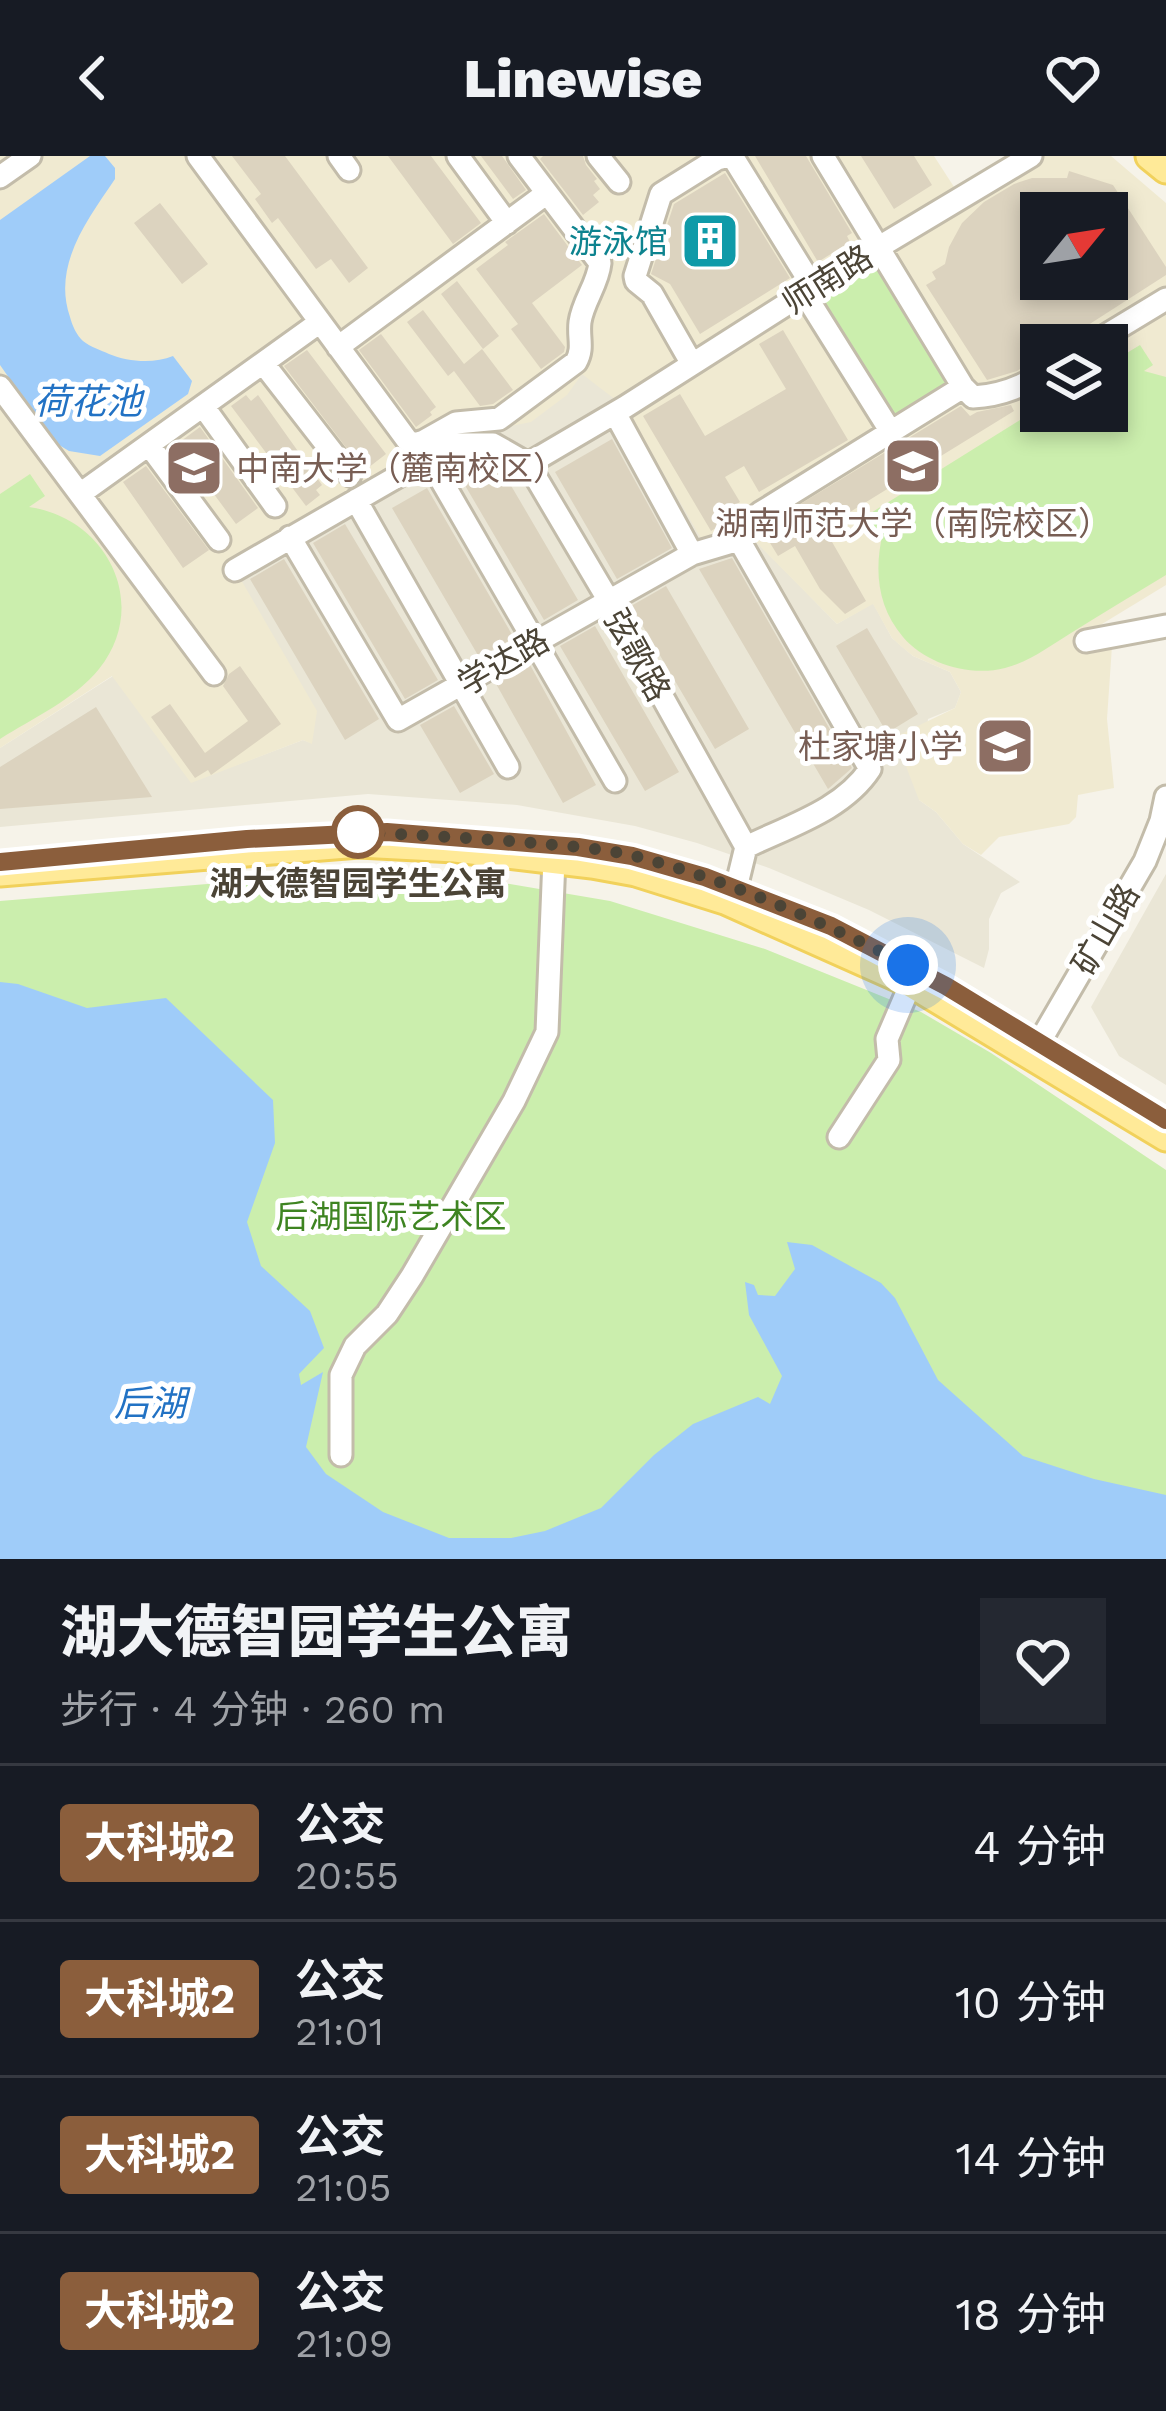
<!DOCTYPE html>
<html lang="zh">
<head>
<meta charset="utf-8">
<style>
	body { margin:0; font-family:"Work Sans","Noto Sans SC",sans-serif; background:#242831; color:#f1f3f6; height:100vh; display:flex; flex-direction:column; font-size:45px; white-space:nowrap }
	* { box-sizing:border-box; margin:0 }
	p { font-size:39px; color:#9ea1a6 }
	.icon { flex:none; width:66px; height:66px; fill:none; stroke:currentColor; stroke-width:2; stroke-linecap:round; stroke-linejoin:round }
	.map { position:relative; height:1403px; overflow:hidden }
	.panel { display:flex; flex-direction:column; background:#171b24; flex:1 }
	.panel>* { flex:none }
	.badge { padding:0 24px; border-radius:9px; font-size:42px; line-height:78px }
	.needle { width:78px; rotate:60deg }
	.controls { position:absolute; left:1020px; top:36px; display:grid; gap:24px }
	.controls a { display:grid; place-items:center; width:108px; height:108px; border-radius:0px; background:#171b24; box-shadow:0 6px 18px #0003; font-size:60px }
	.you { position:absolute; width:60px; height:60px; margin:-30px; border:9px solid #fff; border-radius:50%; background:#1a73e8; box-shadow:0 0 0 18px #1a73e833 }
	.map>.badge { position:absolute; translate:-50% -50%; box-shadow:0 0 0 6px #fff }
	.round { display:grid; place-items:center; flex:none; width:126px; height:126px; border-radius:0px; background:#242831 }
	.headline { display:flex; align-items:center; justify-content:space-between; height:204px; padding:0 60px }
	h1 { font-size:57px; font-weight:800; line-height:90px }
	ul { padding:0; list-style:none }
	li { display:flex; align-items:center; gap:36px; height:156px; padding:0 60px; border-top:3px solid #363941 }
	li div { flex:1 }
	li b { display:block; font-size:45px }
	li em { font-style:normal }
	li .badge { min-width:132px; font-weight:700; text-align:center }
	header { display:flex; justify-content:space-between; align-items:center; height:156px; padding:0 60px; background:#171b24; font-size:54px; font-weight:800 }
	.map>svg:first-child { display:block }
</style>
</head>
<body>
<header><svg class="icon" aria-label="back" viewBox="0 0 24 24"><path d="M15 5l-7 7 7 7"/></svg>Linewise<svg class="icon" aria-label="heart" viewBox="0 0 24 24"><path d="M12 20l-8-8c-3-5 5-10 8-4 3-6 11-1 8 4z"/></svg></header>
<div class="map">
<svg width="1166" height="1403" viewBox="0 0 1166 1403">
	<rect width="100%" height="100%" fill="#f6f3e9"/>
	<path fill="#eae6d6" d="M380,0L837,468L873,447L892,482L913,500L950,516L961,536L955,552L928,563L919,644L936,656L963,688L1020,726L1001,737L989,763V793L984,812L869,754L769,712L697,687L635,670L517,649L368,638L0,671V592L113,520L191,626L303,584L311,587L228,404Z
		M1166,718V929L1119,900L1091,851Z"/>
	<path fill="#f0ead1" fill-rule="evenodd" d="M0,0H934L956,34L1009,0H1111L1166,47V429L1084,479L1112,490L1107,563L1114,632L1078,639L1076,661L1069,668L999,681L981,699L963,688L936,656L919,644L907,613L897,580L955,552L961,536L950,516L913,500L902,491L892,482L873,448L837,468L735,365L702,384L625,251L582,218L567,239L531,266L511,270H461L229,403L317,555L312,588L303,584L191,627L112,520L0,592ZM1041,57H1107V123H1041ZM1041,189H1107V255H1041Z"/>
	<path fill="#cbeead" d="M874,107L953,233L895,269L816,143Z
		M1140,189L1153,209L1144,215L1166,221V419C1134,438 1102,458 1071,477C1050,490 1029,506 1005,512C970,521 926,508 903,481C877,450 874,414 883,376L877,378L866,360L1041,251V255H1107V209Z
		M30,318L45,340L29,351C107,362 151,448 99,513C75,543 33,562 0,583V338Z
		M365,715L510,728L610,745L765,793L921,856L991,897L1166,1014V1403H0V745Z"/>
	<path fill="#9fccf9" d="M90,0H105L115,12V23C88,63 52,109 70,161C72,169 77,180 83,185C90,191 101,194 109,198C128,206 154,208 173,200L192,225L188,238L100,300L69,295L54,286L0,209V64Z
		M0,826L18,828L87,852L166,842L273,944L275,987L247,1066L261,1110L310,1155L324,1192L299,1218L301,1229L323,1216L306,1291L326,1318L383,1356L449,1382H511L545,1375L601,1352L654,1299L693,1268L758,1241L770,1248L782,1220L749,1159L745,1126L754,1129L758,1139L775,1140L795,1113L787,1086L812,1089L881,1127L895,1142L938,1224L1023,1300L1094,1323L1166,1339V1403H0Z"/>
	<path fill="#dcd3bf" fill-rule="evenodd" d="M232,0H285L368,112L349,127L331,103L316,113L278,62L272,67L255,43L261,38Z
		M388,0H431L481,67L453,88Z
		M481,0H502L526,34L513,43Z
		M543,0H583L586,9L597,23L594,25L600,33L593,39L599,46L583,59L540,3Z
		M755,0H806L852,77L847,80L850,86L818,106Z
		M861,0H914L932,29L894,53Z
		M1069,15L1113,29L1166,111V119L1057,189H1041V199L1017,215L987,224L926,129L936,123L932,116L945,108L949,91L962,67L984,46L1014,28L1032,22H1067ZM1041,57H1107V123H1041Z
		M725,17L790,122L700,178L670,128L651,118L674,48Z
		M160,47L208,108L182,128L134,67Z
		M544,58L582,109L532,147L565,191L564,196L541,213L511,173L518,168L476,113L508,89L505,86Z
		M457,125L499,180L483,193L441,138Z
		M423,154L464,208L482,193L513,234L493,248L480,250L454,215L448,220L407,166Z
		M783,174L848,284L759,336L744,310L725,321L740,346L723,356L728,365L711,375L643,260L680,238L705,280L786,233L759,188Z
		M381,178L436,251L430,256L432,259L416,271L359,194Z
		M307,194L386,298L364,315L284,210Z
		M246,239L251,245L258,239L322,329L316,334L320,339L306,350L231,250Z
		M1011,249L1014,255L824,372L866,445L845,458L820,433L795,390L778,400L761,372L961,250L970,260L977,256Z
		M200,271L258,352L236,368L177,288Z
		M612,283L672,392L617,423L555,316Z
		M475,303H489L499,309L578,444L544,464L456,314Z
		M146,310L209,394L183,412L123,326Z
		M427,332L514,482L479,501L392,352Z
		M345,368L438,524L405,543L313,387Z
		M732,402L852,612L828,633L699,413Z
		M284,403L379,563L345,584L250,423Z
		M666,430L749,573L715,593L631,450Z
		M595,470L679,616L645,635L560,490Z
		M867,472L918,558L887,577L836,490Z
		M529,507L596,629L563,647L495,526Z
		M240,510L281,568L211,619L208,614L195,622L151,561L170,548L205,597L248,565L223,530L229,518Z
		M454,550L494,618L460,637L420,569Z
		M96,551L152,641L0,653V611Z"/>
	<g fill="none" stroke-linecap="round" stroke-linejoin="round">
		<defs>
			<path id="minor" d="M198,0L407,284L414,288L424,285L456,267L499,263L576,206C584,192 578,182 580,166C583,145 598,128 600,107L519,0
				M339,0L349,14
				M458,0L507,67
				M598,0L619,26
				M823,0L963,231
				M0,21L30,0
				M804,137L891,276
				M1090,189L1166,143
				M338,191L547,37
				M263,207L350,319
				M692,208L652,138L636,125L635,120L661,38L717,3L729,0L734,3L813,131
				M0,231L214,518
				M203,250L275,350
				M615,257L692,398
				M149,289L219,384
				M429,303L615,625
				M528,308L625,251L834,118L1031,0
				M80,338L320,166
				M356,344L508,611
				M760,357L963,231L973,241C996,240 1021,231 1041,219
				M290,381L398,564L692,398L739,384L870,613C843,654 789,670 746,691L736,732
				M235,414L454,288H493L528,308L609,445L746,691
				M1086,485L1166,470
				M1032,899L1145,705L1161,665L1166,641
				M839,981L889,904L887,883L911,827
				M341,1299V1219L355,1190L387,1158L412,1120L514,945L547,876L554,703"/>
			<path id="major" d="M1150,0L1166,13
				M0,716L359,687L455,692L592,708L636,716L725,744L911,827L1166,981"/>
		</defs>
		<use href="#minor" stroke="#c3bcaa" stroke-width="27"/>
		<use href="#major" stroke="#f1d15b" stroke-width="33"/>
		<use href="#minor" stroke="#fff" stroke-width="21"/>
		<use href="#major" stroke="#ffea98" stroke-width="27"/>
	</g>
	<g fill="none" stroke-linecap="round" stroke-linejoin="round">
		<defs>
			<path id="line" d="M0,706L247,683L387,676L578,691L632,700L705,721L831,770L946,830L1166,964"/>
		</defs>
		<use href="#line" stroke="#fff" stroke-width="27"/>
		<use href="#line" stroke="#8b5e3c" stroke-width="18"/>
		<path stroke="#4b4436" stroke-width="12" stroke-dasharray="0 21.6" d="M358,676C414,679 475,682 533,687C566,690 601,692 634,700C730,724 820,765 908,809"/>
	</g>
	<defs>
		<symbol id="building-square" viewBox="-11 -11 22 22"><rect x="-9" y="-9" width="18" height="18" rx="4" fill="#0f9aa8" stroke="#fff"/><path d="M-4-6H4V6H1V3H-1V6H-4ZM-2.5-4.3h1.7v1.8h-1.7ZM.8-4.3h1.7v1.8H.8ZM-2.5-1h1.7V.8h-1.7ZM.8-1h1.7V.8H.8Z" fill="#fff"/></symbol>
		<symbol id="university-square" viewBox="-11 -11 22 22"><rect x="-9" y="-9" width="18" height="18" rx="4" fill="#8d6e63" stroke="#fff"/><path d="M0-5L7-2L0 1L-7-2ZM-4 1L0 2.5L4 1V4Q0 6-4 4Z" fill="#fff"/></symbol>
		<symbol id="school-square" viewBox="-11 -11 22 22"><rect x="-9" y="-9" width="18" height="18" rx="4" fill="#8d6e63" stroke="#fff"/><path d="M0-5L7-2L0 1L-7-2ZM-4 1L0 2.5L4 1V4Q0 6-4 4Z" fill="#fff"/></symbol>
	</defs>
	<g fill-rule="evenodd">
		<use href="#building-square" x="677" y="52" width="66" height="66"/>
		<use href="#university-square" x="880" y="277" width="66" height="66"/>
		<use href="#university-square" x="161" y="279" width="66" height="66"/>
		<use href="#school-square" x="972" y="557" width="66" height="66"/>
	</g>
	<circle fill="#fff" stroke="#8b5e3c" stroke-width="6" cx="358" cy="676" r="24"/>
	<g text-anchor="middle" stroke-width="10" stroke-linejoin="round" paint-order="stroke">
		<g font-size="33" fill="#0d838f" stroke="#fff" text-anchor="end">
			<text x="668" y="97">游泳馆</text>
		</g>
		<g font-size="33" fill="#4b4436" stroke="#fff">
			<text transform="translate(827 123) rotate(-32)" y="12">师南路</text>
			<text transform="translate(638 499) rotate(61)" y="12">弦歌路</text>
			<text transform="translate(503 505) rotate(-30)" y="12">学达路</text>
			<text transform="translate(1105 773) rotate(-60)" y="12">矿山路</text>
		</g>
		<g font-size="33" fill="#785e54" stroke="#fff" text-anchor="start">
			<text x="236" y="324">中南大学（麓南校区）</text>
			<text x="913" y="379" text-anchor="middle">湖南师范大学（南院校区）</text>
			<text x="963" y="602" text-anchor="end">杜家塘小学</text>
		</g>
		<g font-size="33" font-weight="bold" fill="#4b4436" stroke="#fff">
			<text x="358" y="739">湖大德智园学生公寓</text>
		</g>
		<g font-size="33" fill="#3e8421" stroke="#fff">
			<text x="391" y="1072">后湖国际艺术区</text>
		</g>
		<g font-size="36" font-style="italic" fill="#2272c4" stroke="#fff">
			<text x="88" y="258">荷花池</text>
			<text x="150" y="1260">后湖</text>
		</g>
	</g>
</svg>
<div class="controls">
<a><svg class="needle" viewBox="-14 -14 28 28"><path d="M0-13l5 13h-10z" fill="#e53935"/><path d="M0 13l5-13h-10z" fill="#9ea1a6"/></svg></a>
<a><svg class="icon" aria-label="layers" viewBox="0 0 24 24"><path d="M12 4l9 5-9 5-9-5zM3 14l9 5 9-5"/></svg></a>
</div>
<div class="you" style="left:908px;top:809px"></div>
</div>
<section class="panel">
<div class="headline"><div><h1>湖大德智园学生公寓</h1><p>步行 · 4 分钟 · 260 m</p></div><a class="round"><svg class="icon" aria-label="heart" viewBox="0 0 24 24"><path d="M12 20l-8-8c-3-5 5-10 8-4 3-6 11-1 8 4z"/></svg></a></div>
<ul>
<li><span class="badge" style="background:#8b5e3c;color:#fff">大科城2</span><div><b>公交</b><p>20:55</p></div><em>4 分钟</em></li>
<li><span class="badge" style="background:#8b5e3c;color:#fff">大科城2</span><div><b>公交</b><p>21:01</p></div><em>10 分钟</em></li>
<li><span class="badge" style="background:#8b5e3c;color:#fff">大科城2</span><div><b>公交</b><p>21:05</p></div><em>14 分钟</em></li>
<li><span class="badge" style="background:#8b5e3c;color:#fff">大科城2</span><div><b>公交</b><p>21:09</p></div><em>18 分钟</em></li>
</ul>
</section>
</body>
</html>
